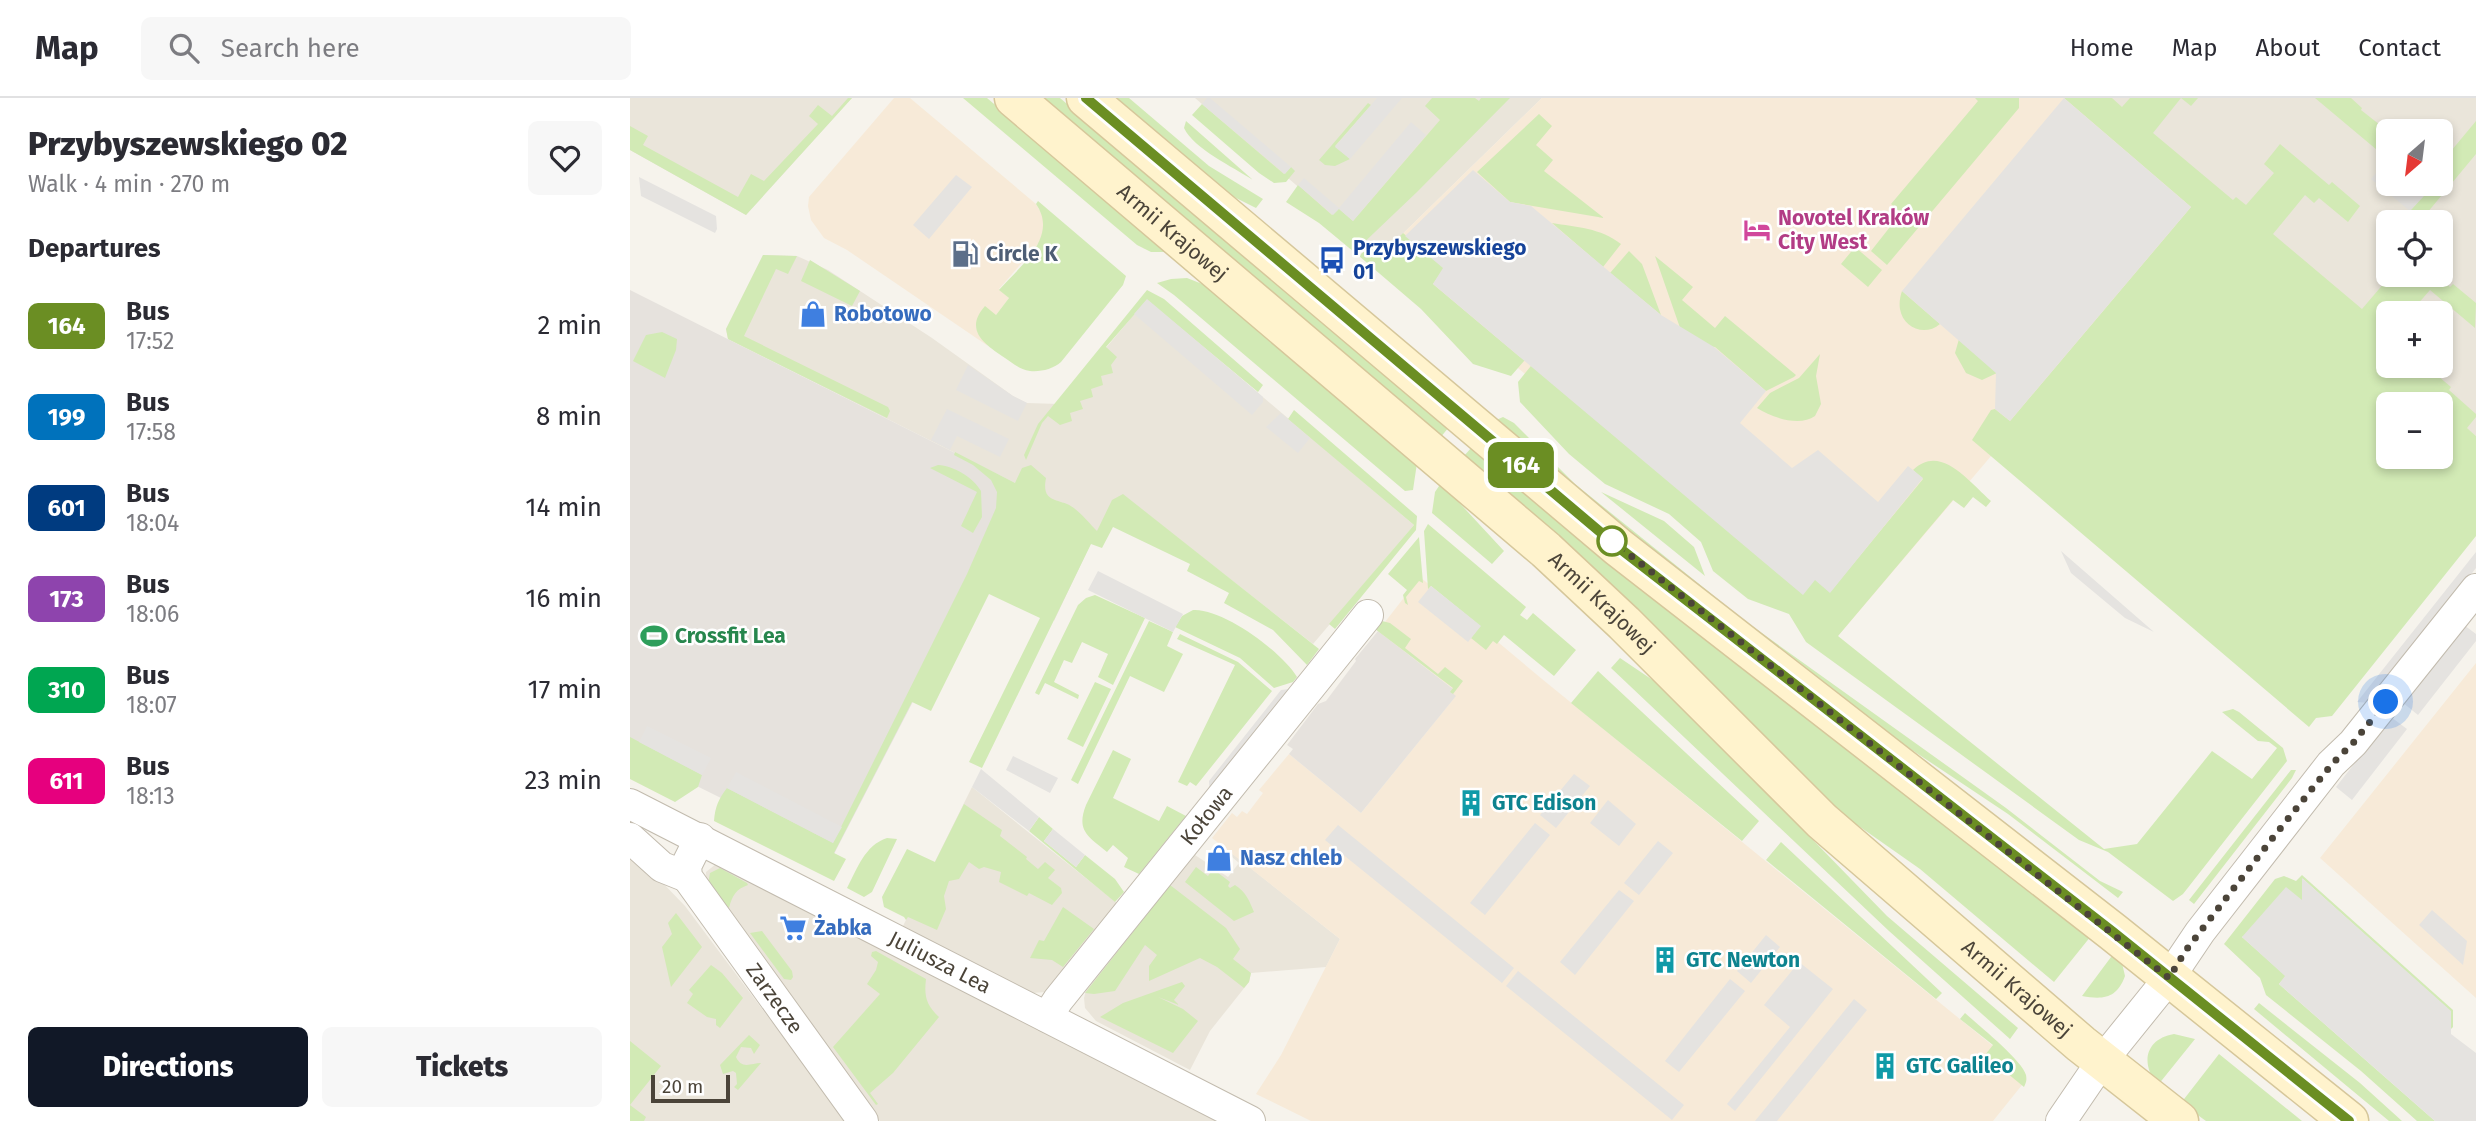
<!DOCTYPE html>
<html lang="en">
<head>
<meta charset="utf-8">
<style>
	body { margin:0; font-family:"Fira Sans",sans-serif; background:#f7f7f7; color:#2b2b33; height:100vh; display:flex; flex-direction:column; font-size:26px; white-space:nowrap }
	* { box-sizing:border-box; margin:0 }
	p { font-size:23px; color:#7c7c81 }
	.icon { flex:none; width:38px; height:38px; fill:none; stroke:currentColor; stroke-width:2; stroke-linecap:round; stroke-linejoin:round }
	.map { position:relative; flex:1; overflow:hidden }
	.details { display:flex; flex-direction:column; background:#fff; width:630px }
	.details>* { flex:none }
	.badge { padding:0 14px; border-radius:10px; font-size:24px; line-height:46px }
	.needle { width:46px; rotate:208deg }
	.controls { position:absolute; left:1746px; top:21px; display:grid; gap:14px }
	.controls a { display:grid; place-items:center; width:77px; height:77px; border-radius:10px; background:#fff; box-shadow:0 4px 10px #0003; font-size:35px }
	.scale { position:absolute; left:21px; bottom:18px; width:79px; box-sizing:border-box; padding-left:7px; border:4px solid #4b4439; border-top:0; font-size:19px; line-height:24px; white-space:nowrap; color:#4b4439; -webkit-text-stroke:5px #fff; paint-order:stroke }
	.you { position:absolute; width:35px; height:35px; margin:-18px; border:5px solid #fff; border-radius:50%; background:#1a73e8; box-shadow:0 0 0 10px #1a73e833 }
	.map>.badge { position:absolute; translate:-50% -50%; box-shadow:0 0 0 4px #fff }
	h2 { padding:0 28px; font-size:26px; line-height:63px }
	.round { display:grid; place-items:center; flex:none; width:74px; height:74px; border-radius:10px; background:#f7f7f7 }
	.headline { display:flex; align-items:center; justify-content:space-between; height:119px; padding:0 28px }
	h1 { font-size:33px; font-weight:800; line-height:52px }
	.action { display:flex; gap:14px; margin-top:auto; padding:14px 28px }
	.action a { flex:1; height:80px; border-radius:10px; background:#111827; color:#fff; font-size:28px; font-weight:800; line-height:80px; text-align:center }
	.action a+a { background:#f7f7f7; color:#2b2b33 }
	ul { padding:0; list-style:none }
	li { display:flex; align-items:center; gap:21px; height:91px; padding:0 28px }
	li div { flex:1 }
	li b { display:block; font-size:26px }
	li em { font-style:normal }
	li .badge { min-width:77px; font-weight:700; text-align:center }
	header { display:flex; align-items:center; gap:42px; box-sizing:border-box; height:98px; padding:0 35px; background:#fff; border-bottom:2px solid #e1e1e2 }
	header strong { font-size:33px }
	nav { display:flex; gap:38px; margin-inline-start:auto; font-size:24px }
	.search { width:490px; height:63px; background:#f7f7f7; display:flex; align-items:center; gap:18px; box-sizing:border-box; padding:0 24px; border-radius:10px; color:#7c7c81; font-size:26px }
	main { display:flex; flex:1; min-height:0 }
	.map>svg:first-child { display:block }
</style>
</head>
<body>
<header>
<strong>Map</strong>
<div class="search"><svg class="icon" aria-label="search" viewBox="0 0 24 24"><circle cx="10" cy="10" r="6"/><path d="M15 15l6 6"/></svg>Search here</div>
<nav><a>Home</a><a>Map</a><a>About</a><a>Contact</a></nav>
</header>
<main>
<section class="details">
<div class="headline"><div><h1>Przybyszewskiego 02</h1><p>Walk · 4 min · 270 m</p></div><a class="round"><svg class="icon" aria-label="heart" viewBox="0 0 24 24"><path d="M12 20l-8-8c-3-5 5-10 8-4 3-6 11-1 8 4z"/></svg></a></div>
<h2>Departures</h2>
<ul>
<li><span class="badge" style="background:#6b8e23;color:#fff">164</span><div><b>Bus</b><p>17:52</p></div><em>2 min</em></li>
<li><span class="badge" style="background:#0072bc;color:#fff">199</span><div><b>Bus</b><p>17:58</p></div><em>8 min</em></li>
<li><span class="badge" style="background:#003b80;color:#fff">601</span><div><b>Bus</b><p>18:04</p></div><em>14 min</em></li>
<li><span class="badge" style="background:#8e44ad;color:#fff">173</span><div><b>Bus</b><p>18:06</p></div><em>16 min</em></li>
<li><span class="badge" style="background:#00a651;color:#fff">310</span><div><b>Bus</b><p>18:07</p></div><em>17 min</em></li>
<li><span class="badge" style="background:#e6007e;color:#fff">611</span><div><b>Bus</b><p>18:13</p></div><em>23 min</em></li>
</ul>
<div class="action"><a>Directions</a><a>Tickets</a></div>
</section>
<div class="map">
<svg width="1846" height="1023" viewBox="0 0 1846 1023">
	<rect width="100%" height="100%" fill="#f6f3ec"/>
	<path fill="#eae5da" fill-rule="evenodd" d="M0,0H222L116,117L0,52Z
		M565,0H912L752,156L738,149Z
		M1454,0H1846V338L1763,268H1811V215H1759V264ZM1759,33H1811V86H1759ZM1759,124H1811V177H1759Z
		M133,157L167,158L198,172L302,240L383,298L397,305L429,306L517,201L784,427L683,546L502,404L461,445L424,523L385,385L98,241L96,231Z
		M342,689L492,809L420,892L415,894L403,895L397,893L272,830Z
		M589,745L710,841L696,869L621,875L619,884L580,933L560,972L466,923L455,910L454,900L456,892L565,757L598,779L609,765L588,747Z
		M0,751L55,808L216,1023H0Z
		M86,766L598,1023H250L75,788L76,774Z"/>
	<path fill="#f7ead8" d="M264,0H280L406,106L413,118L414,131L409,145L369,191L379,200L366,217L346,228L348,235L358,248L217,152L194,140L181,122L178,108L179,99Z
		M912,0H1454L1578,103L1208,538L752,156Z
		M790,479L912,581L1363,948L1392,987L1363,1023H681L626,996L651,957L710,841L582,740L602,715L607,719L612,713L617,716L633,695L629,692L659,656L731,715L825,599L820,594L823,591L748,533Z
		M1846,565V900L1690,760Z"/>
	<path fill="#e6e2dd" d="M0,192L385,385L345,484L204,756L0,655Z
		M748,533L823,591L821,594L826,598L731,715L659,656L663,651L657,647L688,606L696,603L726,563L725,561Z"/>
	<path fill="#d2eab5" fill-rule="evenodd" d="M218,0H222L116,117L0,52V28L18,38L13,47L108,99L121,76L134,83L188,26L179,18L188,7L202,18Z
		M333,0H357L539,154H521L507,147Z
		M408,0H430L819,329L810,340Z
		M483,0H499L579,68L633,101L626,110L598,96Z
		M802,0H845L849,3L851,0H880L787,94L724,154L689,125L656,104L668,87L702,117L708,110L723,123L810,22L795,8Z
		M1345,0H1389V10L1257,167L1241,153L1271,115L1261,106L1348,3Z
		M1434,0H1482L1492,9L1500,0H1568L1561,8L1551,0L1523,35L1603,102L1606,99L1616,107L1644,75L1634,66L1650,46L1699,87L1702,84L1730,108L1718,124L1689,100L1684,105L1675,97L1643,136L1732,211L1761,177H1806L1820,189L1823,186L1846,205L1845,230L1800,192L1780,215H1759V268H1796L1821,289L1819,292L1846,316V319L1837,330L1846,338V438L1702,618L1686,620L1679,629L1342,342L1361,312L1365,311L1380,323L1561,109ZM1759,306H1811V359H1759Z
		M1685,0H1721L1732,10L1731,12L1759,34V37L1747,52Z
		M738,5L741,7L705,48L720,61L705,68L695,67L689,62Z
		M572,6L654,76L661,69L665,73L656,84L644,85L629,75L562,17Z
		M909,16L922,28L906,47L923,62L914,73L974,120L880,104L847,74Z
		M556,23L623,82C603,69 564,51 554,30Z
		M1846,23V56L1797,115L1780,113L1793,98L1779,86H1811V65Z
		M408,103L496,178L493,187L431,264C423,271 411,274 400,273C390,272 383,265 375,260C356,247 333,233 355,208L366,217L379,200L369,192C390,168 429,139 406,106Z
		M922,125C946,129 971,130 991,146L973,169Z
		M773,135L814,170L803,186L890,259L907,248L881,278L843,266L791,211L729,158L738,149L752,156Z
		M1225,149L1252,172L1238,189L1211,166Z
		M999,153L1012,166L1031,217L980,175Z
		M133,157L167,158L158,176L146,171L114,238L258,309L260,313L257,320L98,241L96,231Z
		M1025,158L1063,189L1052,202L1085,230L1095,218L1166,277L1164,279L1136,293L1085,249L1056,247Z
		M180,162L230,193L222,208L171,183Z
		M557,180L585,191L787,365L783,392L775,393L544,197L527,185L541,181Z
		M517,192L534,201L633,287L628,294L517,202L476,249L487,259L481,267L483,275L471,278L473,287L461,291L463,299L450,303L453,311L440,315L442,323L430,327L418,318L412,325L396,362L394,357L408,326Z
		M1272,193L1310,226C1295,239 1273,230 1270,211C1269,205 1270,199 1272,193Z
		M32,234L47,241L46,252L35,280L3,263L16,237Z
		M1329,241L1367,275L1352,282L1336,275L1325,255Z
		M913,253L1200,494L1293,381L1283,372C1311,345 1339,384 1361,403L1356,409L1343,399L1334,410L1323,402L1208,538L1474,751L1507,746L1582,653L1622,681L1647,650L1639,644L1628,643L1592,614L1603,611L1609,614L1653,650L1657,663L1553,796L1543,803L1478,754L1449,742L1176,544L1159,516L1118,501L1083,473L1071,444L1039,416L975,386L939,356L890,304L888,284Z
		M1190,256L1186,278L1191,306L1185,318C1170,329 1143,320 1127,310L1140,295L1169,280Z
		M664,312L787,418L786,432L705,531L699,526L784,427L658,321Z
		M873,319L884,325L945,386L1115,523L1376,710L1470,783L1493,794L1488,800L1378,716L1255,634L992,431L864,323Z
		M842,349L1461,838L1424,884L1290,771L1196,705L833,359Z
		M325,354L385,385L392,370L401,367L416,380C412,401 422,401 437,406C447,410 459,425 467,433L482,402L493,396L689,551L677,567L643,532L594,505L599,495L557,473L560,466L483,429L472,450L461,446L352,670L339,664L410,520L359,496L301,613L282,604L204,755L216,761L204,783L84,723C85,709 89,700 97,690L203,745L337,476L366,410L367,394L361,382L343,367L324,357Z
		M308,367C324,368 343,379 351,393L352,419L343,435L331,428L347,394L300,370Z
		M811,385L874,453L862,466L802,415L805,394Z
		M971,394L1034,423L1064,449L1075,478Z
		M798,426L896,509L890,517L897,522L903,515L946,552L924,578L874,537L867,546L863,543L856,552L841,540L850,528L801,488L798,491L794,433Z
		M789,439L793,485L789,483L776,499L778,507L775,505L773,497L777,492L758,476Z
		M465,497L515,520L483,587L468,579L478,556L452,544L442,565L434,562L424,584L449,597L448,601L415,585L409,597L405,595L448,507L456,500Z
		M563,512C593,510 652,554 667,579L663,584L644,590L610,560L545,529L552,518Z
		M519,523L543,534L537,548L553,556L534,594L500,578L448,686L441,682Z
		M752,523L760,525L781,541L775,550L808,576L815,569L833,583L823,596L820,594L823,590L745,531Z
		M550,536L608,564L642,593L566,688L560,684L557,688L548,684L605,567L547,541Z
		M990,560L1036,591L1257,818L1388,930L1380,941L1259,833L981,570Z
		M968,573L1129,723L1112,743L941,605Z
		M465,584L481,591L453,649L437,641Z
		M0,639L72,677L68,689L45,704L0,681Z
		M483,652L501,661L483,700L529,723L537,708L556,718L509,776L494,769L498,760L483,747L477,754C458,738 446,733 456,707Z
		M1661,672H1666L1662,680L1564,806L1559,802Z
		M334,706L372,732L370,738L397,759L396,761L408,771L415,764L425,772L418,780L431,790L432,795L422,807L399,795L397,798L369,784L371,774L354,769L349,771L339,764L329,781L319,783L314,798L316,811L307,832L278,819L276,822L274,819L254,809L252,799L277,751L305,764Z
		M409,719L423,731L414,743L446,769L455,757L485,781L494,794L485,804L399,733Z
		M257,740L267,741L242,794L234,799L217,790C227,771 235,747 257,740Z
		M1151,744L1312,895L1306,901L1136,762Z
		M566,769L578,778L583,771L600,784L598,788L600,790L605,787C616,794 619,802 624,814L604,823L555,784Z
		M90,770L117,785L118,787C106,791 102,798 99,810L78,786L80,775Z
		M1672,777L1823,912V929L1821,931L1820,913L1673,781L1672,802L1612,839L1656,878L1649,886L1805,1023H1787L1731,973L1636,897L1630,880L1594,846L1645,781L1654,778L1666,783Z
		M540,787L596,830L610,851L603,861L621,875L619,884L614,890L587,869L570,860L519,883V868L527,857L515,847L485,893L464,896L455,895Z
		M433,809L464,831L433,869L422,862L400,860L409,842L414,843Z
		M46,815L72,849L41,889L32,849L42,836L38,825Z
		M132,833L162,873L163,879L161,882L154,881L120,835Z
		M246,853L296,881C294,898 296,907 309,919L263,975L240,995L248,1006L246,1007L203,949L250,896L237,886L246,872L248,864L241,858L242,854Z
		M1484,855L1492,865L1495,878C1487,900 1474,902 1452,898Z
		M81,867L92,875L113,900L90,930L86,927V921L77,919L57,905L63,896L59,892Z
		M552,884L555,888L544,902L549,907L528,899L553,911L568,923L543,955L470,919L493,905Z
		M1629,905L1730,985L1772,1023H1759L1624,911Z
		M1335,915C1348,927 1392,962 1396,977C1397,983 1396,984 1394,989L1355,957L1363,947L1330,921Z
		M1544,936L1565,941L1528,987C1510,966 1515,941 1544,936Z
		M119,937L130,947L124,956L121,950L111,949L106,959C112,972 121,965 131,965L108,992L104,989L107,986L106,975L103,973L93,976L90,967Z
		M0,943L31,968L0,1007L16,1019L14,1023H0Z
		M1589,956L1672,1023H1576L1551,1005Z"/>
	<path fill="#e5e3e0" d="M577,0H580L661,69L655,76L572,6Z
		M747,0H772L720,61L705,49Z
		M1434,0L1561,109L1380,323L1365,311L1366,275L1272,193Z
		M781,24L796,37L723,123L709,111L703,117L668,87L674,80L709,110Z
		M1755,65L1759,68V86H1779L1794,98L1780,113L1741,81Z
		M843,72L880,104L901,108L1031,217L1084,249L1136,293L1110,325L1162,370L1188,352L1248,404L1278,368L1293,380L1200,495L1185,482L1173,497L803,186L813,170L775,138Z
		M326,77L342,89L299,141L283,127Z
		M9,79L86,118L87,131L85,135L11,98Z
		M517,201L633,299V304L622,317L504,216Z
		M338,267L383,298L397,305L388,323L326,292Z
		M317,311L379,341L370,359L327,338L320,352L301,342Z
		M651,315L680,340L668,355L636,329Z
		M1431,453L1524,534L1495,520L1441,475Z
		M1846,454V470L1740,605L1727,604Z
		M468,473L553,516L543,534L458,492Z
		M801,488L851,528L838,544L788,504Z
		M1834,527L1846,536V543L1788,617L1772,604Z
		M667,590L580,698L579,683L651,592Z
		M1761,619L1777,631L1722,702L1706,689Z
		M17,628L81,660L72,677L9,644Z
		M383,658L428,680L420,695L376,672Z
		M351,671L409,719L399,733L342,689Z
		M106,674L212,729L203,745L97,690Z
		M944,676L960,688L926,730L910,717Z
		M978,702L1006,726L989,748L960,725Z
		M905,725L920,737L855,817L840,805Z
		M708,727L884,870L872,885L695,742Z
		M423,731L455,757L446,769L414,743Z
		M1028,743L1043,755L1009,797L994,785Z
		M1672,780L1821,913V936L1846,955V1023H1805L1649,886L1655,878L1612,839L1656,789L1672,802Z
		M989,792L1004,803L945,877L930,864Z
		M1802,812L1837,843L1833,867L1789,827Z
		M1136,837L1150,849L1121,885L1107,873Z
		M1169,864L1203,891L1105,1013L1097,1006L1160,929L1134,907Z
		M888,873L1054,1007L1042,1022L876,888Z
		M1100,881L1115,893L1049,974L1035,963Z
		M1224,901L1237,912L1147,1023H1125Z"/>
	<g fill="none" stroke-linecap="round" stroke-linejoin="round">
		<defs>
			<g id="minor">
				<path id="s1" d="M0,706L620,1023"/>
				<path d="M0,740L32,769L57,779"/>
				<path id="s2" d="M70,740L56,768L57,779L233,1023"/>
				<path id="s3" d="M417,919L428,902L738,517"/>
				<path d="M1431,1023L1472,963L1539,880L1570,834L1701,666L1723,645L1846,491"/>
			</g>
			<g id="secondary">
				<path id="s4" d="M384,0L916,452L994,525L1192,723L1451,946L1549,1023"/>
				<path d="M456,0L988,449L1483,834L1719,1023"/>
			</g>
		</defs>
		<use href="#minor" stroke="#c2bbae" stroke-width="32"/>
		<use href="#secondary" stroke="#d6c79b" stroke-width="41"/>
		<use href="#minor" stroke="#fff" stroke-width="30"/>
		<use href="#secondary" stroke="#fff3cd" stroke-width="38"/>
	</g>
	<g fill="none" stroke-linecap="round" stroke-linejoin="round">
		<defs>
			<path id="line" d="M456,0L988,449L1483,834L1719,1023"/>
		</defs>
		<use href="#line" stroke="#fff" stroke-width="16"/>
		<use href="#line" stroke="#6b8e23" stroke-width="10"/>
		<path stroke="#4b4439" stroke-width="7" stroke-dasharray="0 12.6" d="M982,443L1539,880L1556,852L1645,737L1702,666L1723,645L1756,604"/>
	</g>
	<defs>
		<symbol id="hotel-bare" viewBox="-9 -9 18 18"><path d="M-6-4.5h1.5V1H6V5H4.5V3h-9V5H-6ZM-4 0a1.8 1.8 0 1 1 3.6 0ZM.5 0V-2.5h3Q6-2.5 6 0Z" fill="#d1479c" stroke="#fff" stroke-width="2.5" paint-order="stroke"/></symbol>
		<symbol id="fuel-bare" viewBox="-9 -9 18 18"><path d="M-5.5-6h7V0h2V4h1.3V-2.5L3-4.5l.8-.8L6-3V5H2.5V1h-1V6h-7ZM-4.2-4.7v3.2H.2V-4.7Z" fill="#5c6f8a" stroke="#fff" stroke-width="2.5" paint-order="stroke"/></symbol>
		<symbol id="bus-bare" viewBox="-9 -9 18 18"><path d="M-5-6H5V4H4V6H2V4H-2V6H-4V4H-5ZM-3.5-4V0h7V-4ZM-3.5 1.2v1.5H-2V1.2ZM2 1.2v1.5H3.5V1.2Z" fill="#1a4fb4" stroke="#fff" stroke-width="2.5" paint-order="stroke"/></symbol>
		<symbol id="shop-bare" viewBox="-9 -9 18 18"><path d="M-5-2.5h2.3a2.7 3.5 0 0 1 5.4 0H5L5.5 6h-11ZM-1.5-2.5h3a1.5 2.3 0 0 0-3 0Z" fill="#3f7fe0" stroke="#fff" stroke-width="2.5" paint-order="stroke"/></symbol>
		<symbol id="stadium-bare" viewBox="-9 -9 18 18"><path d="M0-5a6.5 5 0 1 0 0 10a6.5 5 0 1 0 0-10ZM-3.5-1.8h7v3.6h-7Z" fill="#2e9e5b" stroke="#fff" stroke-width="2.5" paint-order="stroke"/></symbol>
		<symbol id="building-bare" viewBox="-9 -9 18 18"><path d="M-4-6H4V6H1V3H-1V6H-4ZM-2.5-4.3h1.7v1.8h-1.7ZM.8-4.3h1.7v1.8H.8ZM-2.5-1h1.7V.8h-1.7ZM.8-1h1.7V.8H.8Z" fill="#0f9aa8" stroke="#fff" stroke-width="2.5" paint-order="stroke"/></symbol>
		<symbol id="supermarket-bare" viewBox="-9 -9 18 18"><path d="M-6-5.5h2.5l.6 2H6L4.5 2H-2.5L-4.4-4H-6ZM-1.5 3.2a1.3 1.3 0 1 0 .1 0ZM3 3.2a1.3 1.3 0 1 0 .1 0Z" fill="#3f7fe0" stroke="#fff" stroke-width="2.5" paint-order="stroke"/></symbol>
	</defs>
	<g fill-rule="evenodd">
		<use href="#hotel-bare" x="1108" y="113" width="38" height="38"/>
		<use href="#fuel-bare" x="316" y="137" width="38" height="38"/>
		<use href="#bus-bare" x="683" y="143" width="38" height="38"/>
		<use href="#shop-bare" x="164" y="197" width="38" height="38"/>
		<use href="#stadium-bare" x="5" y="519" width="38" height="38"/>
		<use href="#building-bare" x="822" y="686" width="38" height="38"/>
		<use href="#shop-bare" x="570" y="741" width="38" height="38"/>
		<use href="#supermarket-bare" x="144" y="811" width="38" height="38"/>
		<use href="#building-bare" x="1016" y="843" width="38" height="38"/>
		<use href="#building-bare" x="1236" y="949" width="38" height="38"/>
	</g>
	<circle fill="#fff" stroke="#6b8e23" stroke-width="3.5" cx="982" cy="443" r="14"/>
	<g text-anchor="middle" stroke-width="5" stroke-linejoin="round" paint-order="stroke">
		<g font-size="21" font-weight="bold" fill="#b23c85" stroke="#fff" text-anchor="start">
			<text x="1148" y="127">Novotel Kraków<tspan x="1148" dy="24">City West</tspan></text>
		</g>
		<g font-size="21" fill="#4b4439" stroke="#fff">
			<text dy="7" stroke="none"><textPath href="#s4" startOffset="208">Armii Krajowej</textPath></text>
			<text dy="7" stroke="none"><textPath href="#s4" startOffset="775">Armii Krajowej</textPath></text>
			<text dy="7" stroke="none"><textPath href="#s3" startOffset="257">Kołowa</textPath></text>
			<text dy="7" stroke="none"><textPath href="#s1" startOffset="348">Juliusza Lea</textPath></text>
			<text dy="7" stroke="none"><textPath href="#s4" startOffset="1342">Armii Krajowej</textPath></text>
			<text dy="7" stroke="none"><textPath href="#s2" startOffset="192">Zarzecze</textPath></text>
		</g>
		<g font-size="21" font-weight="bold" fill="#164399" stroke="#fff" text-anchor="start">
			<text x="723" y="157">Przybyszewskiego<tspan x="723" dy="24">01</tspan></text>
		</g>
		<g font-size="21" font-weight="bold" fill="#4e5e75" stroke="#fff" text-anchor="start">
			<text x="356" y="163">Circle K</text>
		</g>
		<g font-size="21" font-weight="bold" fill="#366cbe" stroke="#fff" text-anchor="start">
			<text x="204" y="223">Robotowo</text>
			<text x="610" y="767">Nasz chleb</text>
			<text x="184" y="837">Żabka</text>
		</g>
		<g font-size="21" font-weight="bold" fill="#27864d" stroke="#fff" text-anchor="start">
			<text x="45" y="545">Crossfit Lea</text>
		</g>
		<g font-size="21" font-weight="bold" fill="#0d838f" stroke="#fff" text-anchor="start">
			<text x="862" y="712">GTC Edison</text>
			<text x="1056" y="869">GTC Newton</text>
			<text x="1276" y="975">GTC Galileo</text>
		</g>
	</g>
</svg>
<div class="controls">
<a><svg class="needle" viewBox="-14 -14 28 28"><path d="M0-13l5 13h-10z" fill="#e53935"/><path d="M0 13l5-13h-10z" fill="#7c7c81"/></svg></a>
<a><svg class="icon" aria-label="locate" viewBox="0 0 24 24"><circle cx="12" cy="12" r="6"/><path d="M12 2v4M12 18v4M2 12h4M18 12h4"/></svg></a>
<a>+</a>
<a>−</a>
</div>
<div class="scale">20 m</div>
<div class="you" style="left:1756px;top:604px"></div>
<b class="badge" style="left:891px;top:367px;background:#6b8e23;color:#fff">164</b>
</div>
</main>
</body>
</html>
